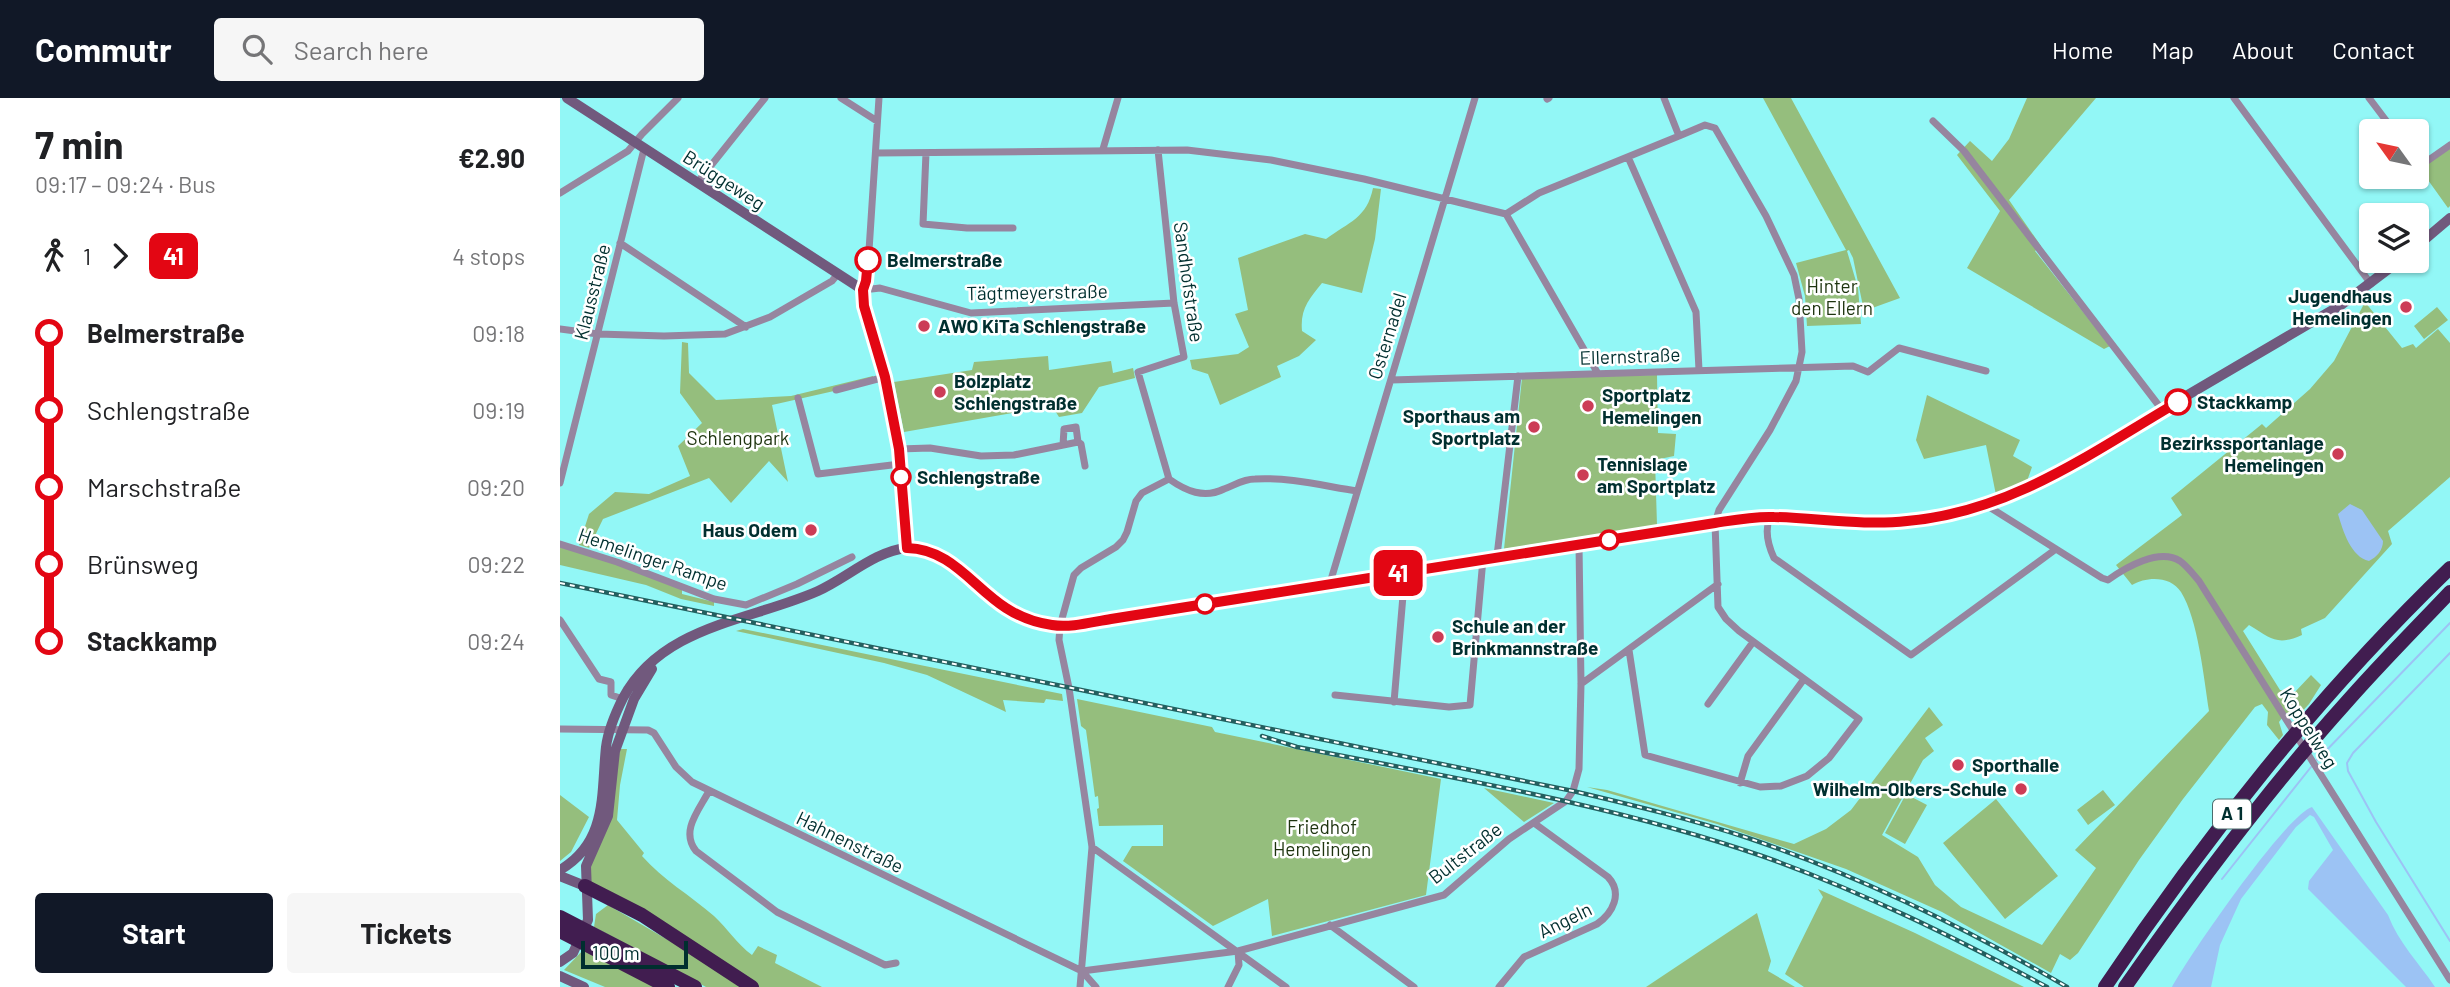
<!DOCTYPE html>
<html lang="en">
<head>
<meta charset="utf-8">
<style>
	body { margin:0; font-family:Barlow,sans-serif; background:#f6f6f6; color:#202124; height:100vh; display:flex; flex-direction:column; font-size:26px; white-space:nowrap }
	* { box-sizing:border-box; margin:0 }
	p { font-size:23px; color:#757577 }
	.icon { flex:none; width:38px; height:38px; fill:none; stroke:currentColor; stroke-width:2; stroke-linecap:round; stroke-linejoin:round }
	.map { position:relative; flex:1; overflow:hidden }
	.panel { display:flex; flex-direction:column; background:#fff; width:560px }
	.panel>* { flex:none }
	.badge { padding:0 14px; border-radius:10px; font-size:24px; line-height:46px }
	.needle { width:46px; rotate:303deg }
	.tools { position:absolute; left:1799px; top:21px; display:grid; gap:14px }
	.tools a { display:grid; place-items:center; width:70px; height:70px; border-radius:7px; background:#fff; box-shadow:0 2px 5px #0004; font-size:35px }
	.scale { position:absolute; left:21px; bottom:18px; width:107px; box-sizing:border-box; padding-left:7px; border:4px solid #002f2f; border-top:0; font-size:19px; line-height:24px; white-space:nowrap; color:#002f2f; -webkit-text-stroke:5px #fff; paint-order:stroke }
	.map>.badge { position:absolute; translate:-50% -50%; box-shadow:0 0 0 4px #fff }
	.legs { display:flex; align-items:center; gap:10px; height:77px; padding:0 35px; font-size:23px }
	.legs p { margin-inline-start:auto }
	.headline { display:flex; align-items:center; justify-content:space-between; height:119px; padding:0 35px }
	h1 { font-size:38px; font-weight:700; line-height:52px }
	.cta { display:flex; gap:14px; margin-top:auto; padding:14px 35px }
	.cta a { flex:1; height:80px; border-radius:7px; background:#111827; color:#fff; font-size:28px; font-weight:700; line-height:80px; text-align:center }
	.cta a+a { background:#f6f6f6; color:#202124 }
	ul { padding:0 35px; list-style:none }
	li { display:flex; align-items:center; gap:24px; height:77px; font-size:26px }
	li i { display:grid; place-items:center; width:10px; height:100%; margin:0 9px; background:currentColor }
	li i::after { content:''; width:18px; height:18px; margin:-9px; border:5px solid; border-radius:50%; background:#fff }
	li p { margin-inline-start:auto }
	li:first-child i { background:linear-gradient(#0000 50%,currentColor 0) }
	li:last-child i { background:linear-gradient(currentColor 50%,#0000 0) }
	header { display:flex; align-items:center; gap:42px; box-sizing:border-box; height:98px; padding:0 35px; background:#111827; color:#fff }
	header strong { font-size:33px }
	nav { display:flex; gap:38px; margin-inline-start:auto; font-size:24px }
	.search { width:490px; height:63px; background:#f6f6f6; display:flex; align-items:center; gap:18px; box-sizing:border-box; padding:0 24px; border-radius:7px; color:#757577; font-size:26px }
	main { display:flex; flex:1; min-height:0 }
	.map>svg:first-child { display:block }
</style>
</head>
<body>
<header>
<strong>Commutr</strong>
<div class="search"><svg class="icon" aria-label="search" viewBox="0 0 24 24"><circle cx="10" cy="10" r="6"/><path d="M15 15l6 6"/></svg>Search here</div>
<nav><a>Home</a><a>Map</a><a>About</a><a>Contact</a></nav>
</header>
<main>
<section class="panel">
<div class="headline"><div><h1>7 min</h1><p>09:17 – 09:24 · Bus</p></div><b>€2.90</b></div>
<div class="legs"><svg class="icon" aria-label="walk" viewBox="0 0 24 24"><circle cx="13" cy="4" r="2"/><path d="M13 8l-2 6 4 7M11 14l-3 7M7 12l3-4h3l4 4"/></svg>1<svg class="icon" aria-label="forward" viewBox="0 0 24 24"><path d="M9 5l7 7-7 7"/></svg><b class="badge" style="background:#e30613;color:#fff">41</b><p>4 stops</p></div>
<ul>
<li><i style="color:#e30613"></i><b>Belmerstraße</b><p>09:18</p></li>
<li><i style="color:#e30613"></i><span>Schlengstraße</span><p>09:19</p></li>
<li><i style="color:#e30613"></i><span>Marschstraße</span><p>09:20</p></li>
<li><i style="color:#e30613"></i><span>Brünsweg</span><p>09:22</p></li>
<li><i style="color:#e30613"></i><b>Stackkamp</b><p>09:24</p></li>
</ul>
<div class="cta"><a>Start</a><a>Tickets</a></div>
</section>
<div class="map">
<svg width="1890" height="889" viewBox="0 0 1890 889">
	<rect width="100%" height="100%" fill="#92f7f6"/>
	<path fill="#95be7d" d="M1203,0H1231L1340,200L1304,213L1293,160L1289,152L1287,153L1298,190L1301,226L1247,228L1245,198L1236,165L1286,152Z
		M1467,0H1536L1449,102L1481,148L1475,153L1550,248L1544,251L1407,170L1440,113L1397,57L1410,43L1432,63L1449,41Z
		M1890,44V108L1888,110L1858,68Z
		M813,90L821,91L815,141L802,195L762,185C749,201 740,211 742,233L756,242L739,258L717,268L721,279L660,307L648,276L632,271L630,262L678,256L689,249L675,216L688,212L678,160L745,136L766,141C789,124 807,120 813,90Z
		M1805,204L1842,250L1853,246L1856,250L1878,231L1890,245V379L1828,433L1832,446L1765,520L1741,531L1742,537C1717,548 1712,541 1689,527L1683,533L1720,592L1734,595L1751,577L1761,587L1749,606L1737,619L1726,615L1719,624L1723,637L1719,642L1707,627L1708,614L1702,606L1695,609L1623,701L1579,762L1518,855L1510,862L1500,856L1491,875L1382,814L1286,771L1157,726L1027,689L1047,692L1234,746L1266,731L1291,712L1369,609L1383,627L1365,640L1374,653L1363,662L1322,737L1358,759L1375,787L1401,809L1482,847L1536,770L1515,752L1649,613C1644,581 1638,521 1621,494C1611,478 1587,478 1572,487L1556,467L1622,417L1611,400L1702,326L1706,330L1750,291L1774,263Z
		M1877,209L1888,222L1864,241L1854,228Z
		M122,244L128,245L129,275L156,302L231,298L313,278L314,284L212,307L228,384L209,363L171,405L149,380L43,421L29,450L19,447L29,416L55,394L89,396L130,378L118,348L142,325L120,295Z
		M488,258L489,272L551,263L553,275L573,270L575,280L539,289L522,315L499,319L492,308L344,334L334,284L412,272L414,264Z
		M1097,277L1098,335L1116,336L1114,358L1095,362L1097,427L944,451L962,280Z
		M1367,297L1460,342L1453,358L1472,369L1466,386L1436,397L1426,347L1364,361L1356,342Z
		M0,449L53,465L122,491V496L154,504V508L121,501L86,487L0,467Z
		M183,531L502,596L503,603L486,601L484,605L443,602L446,614L367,577L324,565L176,533Z
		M517,601L652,629L655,634L881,681L866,797L712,838L708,801L653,828L563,763L572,748H603V727L539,728L537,711L539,710L538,698L535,699L526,632L521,628Z
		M58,651H67L60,687L57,722L84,755L82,758C103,782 130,797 154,818C168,831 177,846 192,857L198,848L217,857L215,865L262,889H198L30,785L29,770Z
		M924,690L994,705L964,724Z
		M1543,692L1555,707L1528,727L1517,712Z
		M1346,696L1367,707L1345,746L1325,735Z
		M0,697L29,719L11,754L0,763Z
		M1436,701L1498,778L1445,821L1383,745Z
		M1258,791L1355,835L1464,889H1244L1225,876L1263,799Z
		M48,807L127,853L180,889H146L34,829L36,816Z
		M1197,815L1211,863L1208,873L1235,889H1086Z
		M24,851L99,889H45L4,872Z"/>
	<path fill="#9cc3f4" d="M1790,406L1802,412L1823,443C1823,452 1817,459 1809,463C1791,459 1783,433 1778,416Z
		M1752,709L1828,817C1838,844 1859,865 1875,889H1846L1748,791L1749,783L1773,752L1754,719L1750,717L1736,729L1681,801L1660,847L1651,889H1612C1629,858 1725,718 1752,709Z"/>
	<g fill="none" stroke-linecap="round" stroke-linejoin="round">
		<path stroke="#9cc3f4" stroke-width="2" d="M1890,555L1793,655L1787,665L1788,673L1816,724L1890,843
			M1757,662L1890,525
			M1662,781L1751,669"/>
		<path stroke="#96859f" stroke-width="7" d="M281,0L317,23
			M319,0L307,183L303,192L320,190L411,215L614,205
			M1674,0L1811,186
			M1809,0L1834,33
			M987,1L989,0
			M1373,23L1404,53L1603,313
			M543,51L558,0
			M598,52L614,205L624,259L578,274L609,381
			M316,55L627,52L711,62L804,81L946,116L1037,274
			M366,55L363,126L407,130H453
			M1068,59L1136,214L1139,272
			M1857,64L1860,68L1890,47
			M137,85L205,0
			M0,95L68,53L82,36L118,0
			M946,116L979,95L1119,38
			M60,145L186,229
			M0,231L38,236L104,238L165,236L210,219L272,183L277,177
			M831,282L1293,268L1308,274L1339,250L1426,273
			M276,292L325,279
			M238,300L258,376L340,366
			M518,344L521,346L525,368
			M339,351L370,350L421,358L454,357L518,344L516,329L504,331L503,347
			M609,381C626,393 644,401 664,391C675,387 683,381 695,381C729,379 764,388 797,393
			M0,385L84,51
			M1426,407L1542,480L1548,482C1566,469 1599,450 1620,463C1627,468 1633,476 1639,483L1890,882
			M1210,419C1204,433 1208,447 1214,460L1351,557L1496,451
			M0,446L57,464L154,501L186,507L237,486L292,459
			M937,458L958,278
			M770,485L915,0
			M0,522L39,581L51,584V597L63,601
			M1069,552L1085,657L1200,689L1221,688L1247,678L1269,660L1299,621L1179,533L1166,521L1158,509L1155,425L1159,412L1210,332L1236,283L1242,254L1239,201L1234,177L1206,118L1155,30L1145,27L1119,38L1104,0
			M1021,586L1158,486
			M775,597L889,609L910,607L923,461
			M834,604L845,474
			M1148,606L1193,544
			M0,631L88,632L94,635L116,669L132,684L522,873L536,889
			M1180,685L1188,658L1244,581
			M149,693C139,712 120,733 136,753L217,814L325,867L336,865
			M532,749L726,889
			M770,827L854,889
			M522,873L678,853L884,797L949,741L1006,703L1013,693L1019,671L1021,586L1019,447
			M520,889L532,749L509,590L499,542L500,528L514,477L521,470L556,449L563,442L567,434L576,403L582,395L609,381
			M668,889L679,867L678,853
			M939,889L964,859L1037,826C1053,815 1063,795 1048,779L974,725"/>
		<path stroke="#71597d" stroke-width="10" d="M7,0L303,192C305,232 324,270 331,309C340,355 341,403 347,450
			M1857,148L1890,120
			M0,772C48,744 41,696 46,649C48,633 56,614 63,600C102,527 190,523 258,493C287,480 315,453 347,450C387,446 415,489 444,509C461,520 483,527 504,528L1155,425L1210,419L1346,424L1414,411L1439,404L1496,377L1563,335L1781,207L1839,163
			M0,778L25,788
			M0,864L13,855L28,822L26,768L48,718L55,653L74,601L92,571
			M0,878L24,889"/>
		<path stroke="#411d50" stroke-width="14" d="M25,788L82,817L192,889
			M0,819L135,889
			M0,833L108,889
			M1545,889C1643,742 1762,593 1890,470
			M1565,889C1633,792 1705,695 1784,607C1818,568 1854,532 1890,494"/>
		<defs>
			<path id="rail" d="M0,485L1013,693C1072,707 1131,721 1188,740C1300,778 1406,830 1507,889
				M702,638L737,649C893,680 1051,706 1202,758C1301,793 1394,839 1487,889"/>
		</defs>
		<use href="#rail" stroke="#235f5f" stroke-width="4.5"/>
		<use href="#rail" stroke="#fff" stroke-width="2" stroke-dasharray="5" stroke-linecap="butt"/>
	</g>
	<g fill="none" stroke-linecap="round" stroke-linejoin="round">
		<defs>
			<path id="line-1" d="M308,162L306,183L303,192L304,208L325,279L339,351L347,450C391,451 412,488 446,510C460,519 476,525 492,527C511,530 532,524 551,521L1155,425C1174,422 1194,418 1214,419C1258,420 1304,428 1347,423C1451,414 1531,355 1618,304"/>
		</defs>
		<use href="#line-1" stroke="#fff" stroke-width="16"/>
		<use href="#line-1" stroke="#e30613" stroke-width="10"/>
	</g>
	<g fill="#fff" stroke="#e30613" stroke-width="3.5">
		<circle cx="308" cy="162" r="12"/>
		<circle cx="1618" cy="304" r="12"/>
		<circle cx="341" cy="379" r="9"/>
		<circle cx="1049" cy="442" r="9"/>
		<circle cx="645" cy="506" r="9"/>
	</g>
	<g fill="#cc3c56" stroke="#fff" stroke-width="2.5">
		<circle cx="1846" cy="209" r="7"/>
		<circle cx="364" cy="228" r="7"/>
		<circle cx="380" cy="294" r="7"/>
		<circle cx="1028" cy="308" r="7"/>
		<circle cx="974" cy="329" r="7"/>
		<circle cx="1778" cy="356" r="7"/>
		<circle cx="1023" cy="377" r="7"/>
		<circle cx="251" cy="432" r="7"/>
		<circle cx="878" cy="539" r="7"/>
		<circle cx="1398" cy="667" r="7"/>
		<circle cx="1461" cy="691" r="7"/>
	</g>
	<g text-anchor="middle" stroke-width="5" stroke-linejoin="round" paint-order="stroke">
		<rect fill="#fff" stroke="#4c6d6d" stroke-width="2" x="1653" y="701.5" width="38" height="29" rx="5"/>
		<g font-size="18" font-weight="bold" fill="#002f2f">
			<text x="1672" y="722">A 1</text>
		</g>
		<g font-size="19" fill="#002f2f" stroke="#fff">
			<text transform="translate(164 82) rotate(33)" y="7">Brüggeweg</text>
			<text transform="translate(629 184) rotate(82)" y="7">Sandhofstraße</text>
			<text transform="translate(32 194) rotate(-76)" y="7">Klausstraße</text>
			<text transform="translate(477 194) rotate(-1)" y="7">Tägtmeyerstraße</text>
			<text transform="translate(827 238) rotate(-73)" y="7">Osternadel</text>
			<text transform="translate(1070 258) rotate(-2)" y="7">Ellernstraße</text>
			<text transform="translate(93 461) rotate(19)" y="7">Hemelinger Rampe</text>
			<text transform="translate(1749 630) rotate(58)" y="7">Koppelweg</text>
			<text transform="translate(290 744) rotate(26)" y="7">Hahnenstraße</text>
			<text transform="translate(905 755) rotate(-38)" y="7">Bultstraße</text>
			<text transform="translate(1005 822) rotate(-26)" y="7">Angeln</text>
		</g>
		<g font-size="19" font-weight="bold" fill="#002f2f" stroke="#fff" text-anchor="start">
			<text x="327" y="169">Belmerstraße</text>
			<text x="1637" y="311">Stackkamp</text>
			<text x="357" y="386">Schlengstraße</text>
		</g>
		<g font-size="19" fill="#1e340f" stroke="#fff">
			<text x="1272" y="195">Hinter<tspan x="1272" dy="22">den Ellern</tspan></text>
			<text x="178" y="347">Schlengpark</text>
			<text x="762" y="736">Friedhof<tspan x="762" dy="22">Hemelingen</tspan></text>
		</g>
		<g font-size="19" font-weight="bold" fill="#002f2f" stroke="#fff" text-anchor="start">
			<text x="1832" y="205" text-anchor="end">Jugendhaus<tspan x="1832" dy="22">Hemelingen</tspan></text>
			<text x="378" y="235">AWO KiTa Schlengstraße</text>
			<text x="394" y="290">Bolzplatz<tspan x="394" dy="22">Schlengstraße</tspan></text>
			<text x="1042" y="304">Sportplatz<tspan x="1042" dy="22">Hemelingen</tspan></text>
			<text x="960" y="325" text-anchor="end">Sporthaus am<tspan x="960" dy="22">Sportplatz</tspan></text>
			<text x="1764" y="352" text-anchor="end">Bezirkssportanlage<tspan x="1764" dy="22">Hemelingen</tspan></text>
			<text x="1037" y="373">Tennislage<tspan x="1037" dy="22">am Sportplatz</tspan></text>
			<text x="237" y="439" text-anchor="end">Haus Odem</text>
			<text x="892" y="535">Schule an der<tspan x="892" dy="22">Brinkmannstraße</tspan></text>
			<text x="1412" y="674">Sporthalle</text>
			<text x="1447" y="698" text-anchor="end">Wilhelm-Olbers-Schule</text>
		</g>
	</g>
</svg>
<div class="tools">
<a><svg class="needle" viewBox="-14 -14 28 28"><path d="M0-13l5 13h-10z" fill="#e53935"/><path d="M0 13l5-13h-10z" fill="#757577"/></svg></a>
<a><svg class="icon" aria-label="layers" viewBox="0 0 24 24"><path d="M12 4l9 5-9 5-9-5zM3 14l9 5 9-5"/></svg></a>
</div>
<div class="scale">100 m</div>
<b class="badge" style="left:838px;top:475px;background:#e30613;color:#fff">41</b>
</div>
</main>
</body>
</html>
